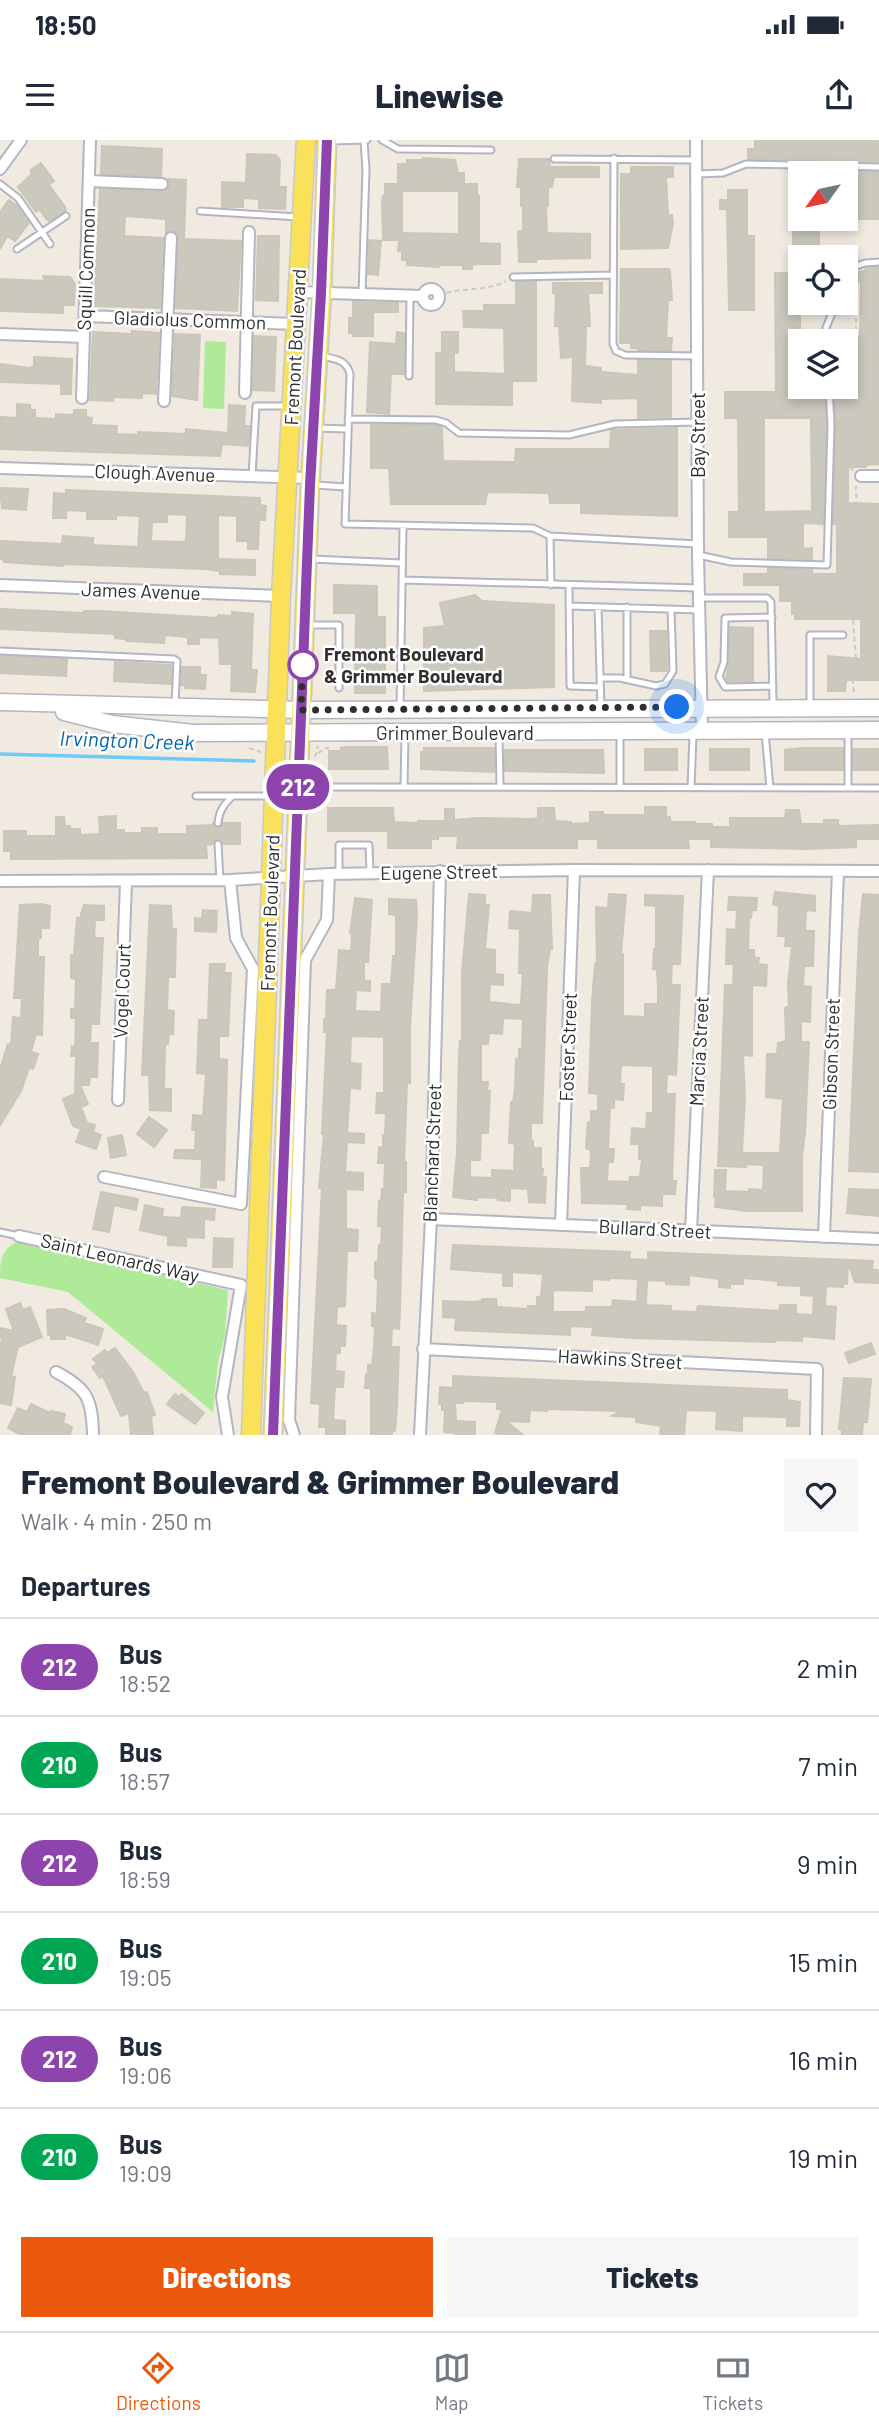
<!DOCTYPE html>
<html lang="en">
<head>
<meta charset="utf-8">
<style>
	body { margin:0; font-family:Barlow,sans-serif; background:#f6f6f7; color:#1f2937; height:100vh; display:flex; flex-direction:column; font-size:26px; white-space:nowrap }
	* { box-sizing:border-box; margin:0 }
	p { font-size:23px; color:#747a83 }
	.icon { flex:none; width:38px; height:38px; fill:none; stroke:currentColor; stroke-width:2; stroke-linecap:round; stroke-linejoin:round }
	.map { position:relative; height:1295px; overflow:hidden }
	.panel { display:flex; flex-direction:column; background:#fff; flex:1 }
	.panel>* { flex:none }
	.badge { padding:0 14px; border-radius:23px; font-size:24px; line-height:46px }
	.needle { width:46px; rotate:237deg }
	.tools { position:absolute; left:788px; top:21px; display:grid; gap:14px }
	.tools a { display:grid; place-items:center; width:70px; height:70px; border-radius:0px; background:#fff; box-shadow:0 4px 10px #0003; font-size:35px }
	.you { position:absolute; width:35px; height:35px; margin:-18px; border:5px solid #fff; border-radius:50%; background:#1a73e8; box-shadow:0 0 0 10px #1a73e833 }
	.map>.badge { position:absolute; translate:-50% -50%; box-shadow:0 0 0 4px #fff }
	h2 { padding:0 21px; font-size:26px; line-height:63px }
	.round { display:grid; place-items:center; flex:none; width:74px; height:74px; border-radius:0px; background:#f6f6f7 }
	.summary { display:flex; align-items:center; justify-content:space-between; height:119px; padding:0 21px }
	h1 { font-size:33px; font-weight:800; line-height:52px }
	.primary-button { display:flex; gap:14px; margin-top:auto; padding:14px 21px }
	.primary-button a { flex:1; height:80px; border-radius:0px; background:#ea580c; color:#fff; font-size:28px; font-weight:800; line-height:80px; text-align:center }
	.primary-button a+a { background:#f6f6f7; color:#1f2937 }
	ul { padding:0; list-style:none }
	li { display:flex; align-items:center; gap:21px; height:98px; padding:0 21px; border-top:2px solid #e0e1e3 }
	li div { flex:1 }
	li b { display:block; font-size:26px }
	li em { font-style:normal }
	li .badge { min-width:77px; font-weight:700; text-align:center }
	.status { display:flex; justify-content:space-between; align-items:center; height:49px; padding:0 35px; background:#fff; direction:ltr }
	.status svg { height:19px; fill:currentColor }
	header { display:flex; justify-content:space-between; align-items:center; height:91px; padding:0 21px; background:#fff; font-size:32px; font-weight:800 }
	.tab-bar { display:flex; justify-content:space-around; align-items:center; height:98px; border-top:2px solid #e0e1e3; background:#fff; font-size:19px; color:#747a83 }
	.tab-bar a { display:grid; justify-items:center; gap:4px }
	.tab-bar .on { color:#ea580c }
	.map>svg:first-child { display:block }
</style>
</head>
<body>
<div class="status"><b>18:50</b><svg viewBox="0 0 49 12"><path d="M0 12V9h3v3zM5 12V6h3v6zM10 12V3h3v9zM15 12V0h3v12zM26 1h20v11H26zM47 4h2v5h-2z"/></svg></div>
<header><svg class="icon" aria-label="menu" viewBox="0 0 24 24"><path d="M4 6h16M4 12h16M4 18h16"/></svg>Linewise<svg class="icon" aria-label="share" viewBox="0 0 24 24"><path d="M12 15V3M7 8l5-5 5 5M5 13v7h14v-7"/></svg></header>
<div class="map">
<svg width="879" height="1295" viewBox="0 0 879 1295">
	<rect width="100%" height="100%" fill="#f0eae0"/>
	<path fill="#afea99" d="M205,201L226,202L224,269L203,268Z
		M17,1102L228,1150L225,1196L218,1222L213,1272L68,1152L0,1138C0,1122 1,1109 17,1102Z"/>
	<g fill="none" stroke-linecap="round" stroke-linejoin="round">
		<path stroke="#6dcaf8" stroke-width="3.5" d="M0,614L254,621"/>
	</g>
	<path fill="#cbc8be" stroke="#ccc6b9" stroke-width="2" fill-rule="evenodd" d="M755,0H879V22L748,19V9H755Z
		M102,6L162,9L161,36L101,34Z
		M247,14L276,15L280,20L279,47H286L285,69L259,68V59L243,58V67H222V42L246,43Z
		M423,18L455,20L458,33H464V44H477V56H479V103L500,104V124H477L472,125V129H463V125H439V127L407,125V120H402V111H398L399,100H383L382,64L383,56H385V44H398V24H407V20H423ZM402,51H459V94L402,93Z
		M519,19H549L550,27H599V37H554L552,47H548V66L546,67L547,93L590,94V118L536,119V122H519L518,94L519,91H523V66H521V47H517Z
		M41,23L54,41L49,45L65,67L66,71L50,81L47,80L39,69L36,72L18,47L31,35V30Z
		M631,27H673V37H666L668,75H672L673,84L668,108L621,109V34H631Z
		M845,31L879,32V79H845Z
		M168,39L186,40L184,99L241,101L237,171L176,168L178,94L172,90L166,92V79L125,76L124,96L163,98L160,168L94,166L100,49L162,52L169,48Z
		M728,50H747V96H754V170H729L727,69H720V60H728Z
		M9,60L17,66L29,83L15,101L7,96L0,109V72Z
		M793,79H819V117H793Z
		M258,96H279L278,161L256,160Z
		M369,100L381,101L378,135L368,134Z
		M879,127V324L866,325V327H848V363L879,364V540H849L846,541L845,551H828V516L861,519V479H795V474H792V461H780V445H744V434H768V428L812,430V434H837V384H833L836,285L834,247H845V196L860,197L861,142H852V133L865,131L866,128Z
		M621,129H669L670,132L672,160H668L666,198H672L671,210H638V208H631V203H620Z
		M775,133H800V247H824L826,285L823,384L803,383V409L812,408V419L768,418V397H729V372H739L738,278H725V252H776ZM764,278H811L812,371L764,372Z
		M43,136L70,137L75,144L74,165H63V173L0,171V139L45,141Z
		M516,142H536V241H512V265L436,264V213H442V192H458V213L454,212V232L505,234L504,188L464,187L463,171H484V165H516Z
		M553,143H602V153H588L590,186H586L585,226L601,228V232L638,235V220L671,221V277L638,278V258L601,259V263L572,261L573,217L561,218L559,186H555L556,153H553Z
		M353,162L398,163V172H373V196H353V193H349V178H353Z
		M132,191L159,193L156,254L142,253V258L113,257V261L90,260L93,192L132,194Z
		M397,192L404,193V234H391L389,274L367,272L370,202L396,204Z
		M175,194L200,195L197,260L172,256Z
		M254,196L276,197L274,251L253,250Z
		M34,217L72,219L71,254H61V244L0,242V224L30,228L34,226Z
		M17,264L30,265V270H35V278L56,279V274L74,275V270H86V277L92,278L91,285L117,286L116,294L138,295V292L186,294V289L228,293L229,265L245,266L244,286H250L248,306L222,304L220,316L0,309V277L17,278Z
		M371,285H435L442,287L443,321L515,322L516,309H610L611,290L677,288V376L581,373V363H550L549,353L487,352L485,364H391L389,328H371Z
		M0,348L28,349L26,370L2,368Z
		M66,350L260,358V365L266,366L265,380H259L258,409H248V401H237V376L218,375V419L255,420V435L220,434V431L205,429L64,424L63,426L4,422L3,419H0V401L62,404L63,396L93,398V405L138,407L140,376L116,375V379H87V371L66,370V378H53L54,353L66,354ZM167,374L187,375L186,402L151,401L152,382H167Z
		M334,445L377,446V477H385V553H355L356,473H334Z
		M475,455L482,461L554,465V547L424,551V488L445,486L440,463Z
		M0,469L84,473V471H100L218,478V475L232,476V472L253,474L251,530H257L255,552L231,551L232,524H220L219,498L199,497V504H188V497L165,495L164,503L126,501V499L115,498V494L0,489Z
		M730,487L753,488V541H728L726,538L729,523Z
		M650,491H666L667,531H651Z
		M0,516L67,519L66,536L0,533Z
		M115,522L171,525V544L114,541Z
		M182,527H200V535H206L205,549L185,548V545H181Z
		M345,607H387L388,629H329V611H341V608Z
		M424,608H494V632L421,629V612H424Z
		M802,608H843V630H785V610Z
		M645,609H677V630H645Z
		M710,609H749V630H710Z
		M853,609H879V630H853Z
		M505,610H603L604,633L505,631Z
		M645,667H666V677H670V682H695V684H712V687H730V678H785L786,670H799L801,684H824V680H838V686L879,685V699H856V707L808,709L711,707V699H688L689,708H598V699H577V708H457L458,696H438V699H431V708H388V691H328V668H393L394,682L418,683V681H445V669H454V680L478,678L532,679L538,678V668H554L555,681L571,682V684L590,683V672H603V675H645Z
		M116,676V690H124V693H142V688H157V694H187V686L212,685L213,683L218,688L223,683H240V704H223L221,700L216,699L213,704L206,705L207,718L11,719V711H4V691H26V696H56V677H64L65,686H70V689H80V695L100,694L99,677Z
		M775,752L815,756V771L806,770L805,791H814L813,826H804L803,846L811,847L810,882L801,881V902H809L805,993L802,1016V1071H748L715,1067L716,1057H714L715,1030H726L725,1051L749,1052V1049L763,1050L764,1025L746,1024V1027L718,1026L725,845H733L734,824H726L727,789L736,790L737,770H728L729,757L757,758L756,770H752L751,778H749L748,810H754V817L759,818L758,824L767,825L766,846L752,845V916L743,915L745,957L742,1013H780L783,959L766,957L767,914H777L778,903L786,901L785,868L789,866L788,844L792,806H785L786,796H778L779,766L773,764Z
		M469,754L485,755V765H489L485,809L495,810V834L503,835V845L490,844L489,862L519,865L521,863L523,833H519L520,789L509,788L510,771L532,773L533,755H550L552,809H550L547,827L542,983H531V1001H533V1008H541V1029H543L542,1036L546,1037L545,1063L529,1062L528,1049L510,1048V1061L498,1060V1058L477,1057V1060L453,1057L457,1012L459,915L460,901H462V833ZM503,878L523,879L522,909H519V919H516L515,949L513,962H511L509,1003L515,1004L514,1031L492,1030V1038L470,1037V1020H480L481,993H488L490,951H487L488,942H481V904H488L489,893L502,894Z
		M609,754L626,755L621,814H623V876L645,877V864H658V846L657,830L653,829L654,809H656V766L645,765V755L683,756L680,824H672L671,845H680L676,935L667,934L666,954H675L672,1041H676L675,1054H662V1066L640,1065V1070L627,1069L628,1064L582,1063L581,1028H590L591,1010L586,1008L588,982L591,983V971H598V954L589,953L592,862L595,824L597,825L596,767L608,768ZM621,925L653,926V973H647L646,989L632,988L631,1004H639V1019H642L640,1037H630L629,1042L607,1041L608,1022H613L614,1009H608L610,967L614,968V959L623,960L624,944H620Z
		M863,754L879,755V1032L849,1031L859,793Z
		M355,758L372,760L368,822H364V841H370V851L356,850L355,871L381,872L382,844H391L393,816H396V775L389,774V759L416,760L417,774L410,886V943H407L404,1022H406V1052H403L400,1170L399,1189L392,1188L391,1207H399L397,1267L395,1291L392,1290V1295H371V1248H365L366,1234H368V1225H372L374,1207L375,1186H372V1173L377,1174L378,1140L375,1138V1122H378L379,1105H381L382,1086H378L379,1061L381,1062L382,1049L384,1050L385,1023H378L379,1007L383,1008V995H385L386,973H376L377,953H384V897L351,896L350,923L361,924L360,949L350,948L347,993L364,994V1003L347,1002L345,1032L363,1033V1050L346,1049V1089L358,1090L357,1111H347L345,1166L337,1167L336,1185L346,1186L345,1206H340V1213H336L335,1231L344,1232L343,1247H335L333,1280L345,1281V1295H326V1287H319L320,1264L311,1263L322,1048H319L324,994H322L327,892H324V879H326L327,850H336L339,810L351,811L352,794L350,793Z
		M41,764L50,766L49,788H41V798H38V817H44L42,895L36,894L31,912L38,914L33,929L29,928L21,951L0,985V929L8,904L11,905L13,877L21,878L22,858H14L20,765Z
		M84,765L104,766V780H95L94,798H103L99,884H91L90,903H98L97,937H90L89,945H80L88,964L81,967L87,983L95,985L93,992L101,995L96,1009L76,1002L81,989L73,986L63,959L75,954L76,916H71L72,906L75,907L76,878H71V869H75L76,839L71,838V815H74L77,778H80Z
		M150,765L171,766L172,789H176L175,837H168L167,870L174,871L173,894H169L168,904H165L164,949H171V971L150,970L149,935H142Z
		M203,770L217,771L216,792L195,791V778L202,779Z
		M210,824H225L224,833H231L228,896H219V919L227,920L226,968L224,1040L216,1039V1048L201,1047L202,1019L174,1018L175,1010H195L196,990H192L193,975L203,976L206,934L197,933L199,880H208Z
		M149,977L167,990L154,1007L137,994Z
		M122,995L126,1015L111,1018L108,998Z
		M849,1049L879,1050V1076L847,1073Z
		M101,1052L138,1059L136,1070L114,1065L109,1092L93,1089Z
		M145,1065L163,1069L162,1077L181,1078L182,1067L215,1069L214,1080L204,1079V1098L186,1097V1106L168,1105V1096L140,1090Z
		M214,1098L233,1099L232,1127H213Z
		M453,1105L630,1112L629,1119L648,1120V1112L873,1121L872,1130H879V1143L855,1142L848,1123L847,1144L843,1143V1147L826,1146L825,1166L836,1167L834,1199L802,1196V1201L775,1200V1202L634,1198L592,1195L593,1187L570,1186V1195L455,1190L456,1178L443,1177V1161L473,1162L482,1161V1159H496L497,1167L528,1169V1166H537V1157H541L543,1134L512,1132V1146H503V1133L451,1129ZM689,1135L719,1139V1147L730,1148V1144H743V1138L778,1141V1145L801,1146V1155L814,1156L813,1175L796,1174V1165H780L779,1171L698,1166L696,1172L671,1171V1166L646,1165L647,1140L666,1141V1144L689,1145ZM609,1138L638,1139L637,1162L613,1160L612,1167H586V1172H553V1150L592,1151V1139L609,1140Z
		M20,1163L23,1170L30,1167L42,1197L18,1207L11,1236L15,1237L11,1265L0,1263V1208L2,1198L0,1197V1188L14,1191L6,1169Z
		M64,1169L86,1178L84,1183L103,1189L98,1205L65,1194V1199H51V1194L48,1195L47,1170Z
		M871,1203L875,1214L849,1223L845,1213Z
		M115,1208L133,1232L144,1253L147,1252L155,1275L151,1276L153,1295H131L129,1273L121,1276L103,1236L100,1238L92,1227L97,1224L93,1219L105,1210L107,1213Z
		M453,1236L787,1250V1260L800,1262L799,1286H787V1278L784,1277L742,1276V1291L716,1289L717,1271L686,1270L684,1295H660L661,1286L636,1282V1277L612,1276L621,1271L547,1269V1271L530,1270L529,1282L506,1281L523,1295H503L495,1293L502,1269H497V1262L464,1261L463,1263H455L456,1281L475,1282V1295H456V1293L444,1292L445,1270H442V1264H439L440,1247L453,1248Z
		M844,1238L871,1239L867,1282H863L862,1295H842V1290L839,1289Z
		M175,1254L179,1257L182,1254L204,1273L195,1284L167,1264Z
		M31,1264L50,1273L51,1271L65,1274L63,1283L72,1287L70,1295H21L8,1288L18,1268L27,1272Z"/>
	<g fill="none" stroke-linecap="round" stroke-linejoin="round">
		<defs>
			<path id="lane" d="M382,0L398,9L491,10
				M331,1L367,0
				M614,18L613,204L616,211L625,215L698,216
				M554,19L697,20
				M698,34L723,33L746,24L879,27
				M0,44L18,58L50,104
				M200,71L298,77
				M17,109L66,76
				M845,130L865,123L879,122
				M513,137L613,135
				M362,155L366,29L364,1
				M827,201L826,188L836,163
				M321,216C335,219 346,219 350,234L345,384L533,388L550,396L698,404
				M409,236L410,156
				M348,279L436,280L446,283L459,293L569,295L615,284L698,282
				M316,288L348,289
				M252,336L256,266H288
				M315,345L346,347
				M550,396L551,445
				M698,415L731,422L827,425L831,285L829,247
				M311,419L402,423
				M402,440L699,448
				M569,445L570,546L600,547
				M700,458H767L771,462L773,564
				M569,466L699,470
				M598,467L601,568
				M627,467V539
				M772,477L725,478L724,522L719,537L725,547L773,546
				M308,485H339V548
				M0,511L174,519L177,521L175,565
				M600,538H620L656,546L665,544L673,531L671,469
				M810,565V495H843
				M400,568L403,386
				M765,592L770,648
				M499,594L500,647
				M320,647L879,648
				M404,647L405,594
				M620,647V594
				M691,648L693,595
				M848,648V592
				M196,656H270
				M218,683C219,671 224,664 233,656
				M218,704L220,740
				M339,733V705H369L370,733
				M0,1092L19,1096"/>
			<path id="street" d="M696,0L698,415L702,591
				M0,29L21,0
				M89,41L162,44
				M423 157a8 8 0 1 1 16 0a8 8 0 1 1-16 0Z
				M297,152L423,156
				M85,176L295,184
				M0,194L84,197
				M245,253L249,92
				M82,258L90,0
				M164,261L171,98
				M0,328L310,338
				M861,336H879
				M0,445L281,456
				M0,741L230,740L329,734L574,730L879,731
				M118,960L126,742
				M104,1037L241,1064L253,829L236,798L230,740
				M431,1079L879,1099
				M561,1085L574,730
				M691,1091L708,730
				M19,1096L241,1145L222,1257L228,1295
				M824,1097L838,731
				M423,1209L817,1229L816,1295
				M56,1232C88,1249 92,1259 93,1295
				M294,1295L289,1280L305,820L327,780L329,734
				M420,1295L431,1079L440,731"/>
			<path id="secondary" d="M0,562L301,570L879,568
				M64,572L112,584L193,593L879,590"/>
			<path id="primary" d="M251,1295L281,456L306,0
				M273,1295L310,345L322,153L327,0"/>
		</defs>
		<use href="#lane" stroke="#b4b5c2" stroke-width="9"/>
		<use href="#street" stroke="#b4b5c2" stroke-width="14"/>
		<use href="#secondary" stroke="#b4b5c2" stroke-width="19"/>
		<use href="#primary" stroke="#c9c9c9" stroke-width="21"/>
		<path stroke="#c9c9c9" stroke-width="2" stroke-dasharray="5 3.5" stroke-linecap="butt" d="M438,155C462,147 486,152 506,141
			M856,247L875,246V242H879
			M852,331L851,311H856V165
			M854,552L852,535L856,520L852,467L855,449V410L853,393L857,372L856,346
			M249,608L261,612
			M318,613L329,607
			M315,617L318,606"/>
		<use href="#lane" stroke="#fff" stroke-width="5"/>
		<use href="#street" stroke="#fff" stroke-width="10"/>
		<use href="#secondary" stroke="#fff" stroke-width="16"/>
		<use href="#primary" stroke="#fbe05a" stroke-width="18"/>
	</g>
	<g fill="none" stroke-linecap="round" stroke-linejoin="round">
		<defs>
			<path id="line" d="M273,1295L310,345L321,153L327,0"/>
		</defs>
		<use href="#line" stroke="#fff" stroke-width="16"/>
		<use href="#line" stroke="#8e44ad" stroke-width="10"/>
		<path stroke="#2e2e2e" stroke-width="7" stroke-dasharray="0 12.6" d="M303,525V517L301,570L677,567"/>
	</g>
	<circle fill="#fff" stroke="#8e44ad" stroke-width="3.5" cx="303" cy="525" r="14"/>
	<g text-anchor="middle" stroke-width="5" stroke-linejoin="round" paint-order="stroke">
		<g font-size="19" fill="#2e2e2e" stroke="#fff">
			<text transform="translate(86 129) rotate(-88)" y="7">Squill Common</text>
			<text transform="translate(190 180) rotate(2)" y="7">Gladiolus Common</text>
			<text transform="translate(295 207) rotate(-87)" y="7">Fremont Boulevard</text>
			<text transform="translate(698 295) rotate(-90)" y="7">Bay Street</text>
			<text transform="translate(155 333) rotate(2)" y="7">Clough Avenue</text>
			<text transform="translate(141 451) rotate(2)" y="7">James Avenue</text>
			<text x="455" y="600">Grimmer Boulevard</text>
			<text transform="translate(439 732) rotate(-1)" y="7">Eugene Street</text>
			<text transform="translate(270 773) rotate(-88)" y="7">Fremont Boulevard</text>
			<text transform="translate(122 851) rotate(-88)" y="7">Vogel Court</text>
			<text transform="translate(568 907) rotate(-88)" y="7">Foster Street</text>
			<text transform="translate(699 911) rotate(-87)" y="7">Marcia Street</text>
			<text transform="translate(831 914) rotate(-88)" y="7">Gibson Street</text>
			<text transform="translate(432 1013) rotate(-88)" y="7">Blanchard Street</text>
			<text transform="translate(655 1089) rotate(3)" y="7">Bullard Street</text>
			<text transform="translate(120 1118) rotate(13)" y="7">Saint Leonards Way</text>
			<text transform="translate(620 1219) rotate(3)" y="7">Hawkins Street</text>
		</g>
		<g font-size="19" font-weight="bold" fill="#2e2e2e" stroke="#fff" text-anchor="start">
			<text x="324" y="521">Fremont Boulevard<tspan x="324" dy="22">&amp; Grimmer Boulevard</tspan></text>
		</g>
		<g font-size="21" font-style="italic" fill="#0367ad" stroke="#fff">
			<text transform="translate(127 601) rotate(2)" y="7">Irvington Creek</text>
		</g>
	</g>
</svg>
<div class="tools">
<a><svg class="needle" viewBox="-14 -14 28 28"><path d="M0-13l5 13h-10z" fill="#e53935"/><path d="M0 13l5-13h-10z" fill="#747a83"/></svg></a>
<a><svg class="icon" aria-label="locate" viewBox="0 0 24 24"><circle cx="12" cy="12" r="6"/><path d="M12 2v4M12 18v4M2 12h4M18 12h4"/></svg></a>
<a><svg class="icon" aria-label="layers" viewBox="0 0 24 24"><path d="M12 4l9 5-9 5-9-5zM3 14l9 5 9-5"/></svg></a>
</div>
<div class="you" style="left:677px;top:567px"></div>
<b class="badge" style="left:298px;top:647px;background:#8e44ad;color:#fff">212</b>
</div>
<section class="panel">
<div class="summary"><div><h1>Fremont Boulevard &amp; Grimmer Boulevard</h1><p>Walk · 4 min · 250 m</p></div><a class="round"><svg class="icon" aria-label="heart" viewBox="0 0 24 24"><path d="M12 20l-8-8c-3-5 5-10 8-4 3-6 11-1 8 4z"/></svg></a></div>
<h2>Departures</h2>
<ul>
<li><span class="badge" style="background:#8e44ad;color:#fff">212</span><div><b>Bus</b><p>18:52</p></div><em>2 min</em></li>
<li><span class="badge" style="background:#00a651;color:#fff">210</span><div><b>Bus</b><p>18:57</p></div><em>7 min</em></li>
<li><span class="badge" style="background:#8e44ad;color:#fff">212</span><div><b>Bus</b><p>18:59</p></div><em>9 min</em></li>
<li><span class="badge" style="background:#00a651;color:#fff">210</span><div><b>Bus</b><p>19:05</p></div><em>15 min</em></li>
<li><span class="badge" style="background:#8e44ad;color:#fff">212</span><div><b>Bus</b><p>19:06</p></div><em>16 min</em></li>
<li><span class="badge" style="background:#00a651;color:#fff">210</span><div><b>Bus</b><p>19:09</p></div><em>19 min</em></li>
</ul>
<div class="primary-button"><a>Directions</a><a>Tickets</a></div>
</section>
<nav class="tab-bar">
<a class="on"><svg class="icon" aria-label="directions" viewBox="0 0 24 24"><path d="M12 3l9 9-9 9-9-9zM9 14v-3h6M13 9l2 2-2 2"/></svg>Directions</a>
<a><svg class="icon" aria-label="map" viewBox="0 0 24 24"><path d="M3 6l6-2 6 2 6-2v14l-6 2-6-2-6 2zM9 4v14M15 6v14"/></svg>Map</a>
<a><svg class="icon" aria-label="tickets" viewBox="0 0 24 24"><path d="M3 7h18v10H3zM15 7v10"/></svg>Tickets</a>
</nav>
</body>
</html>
